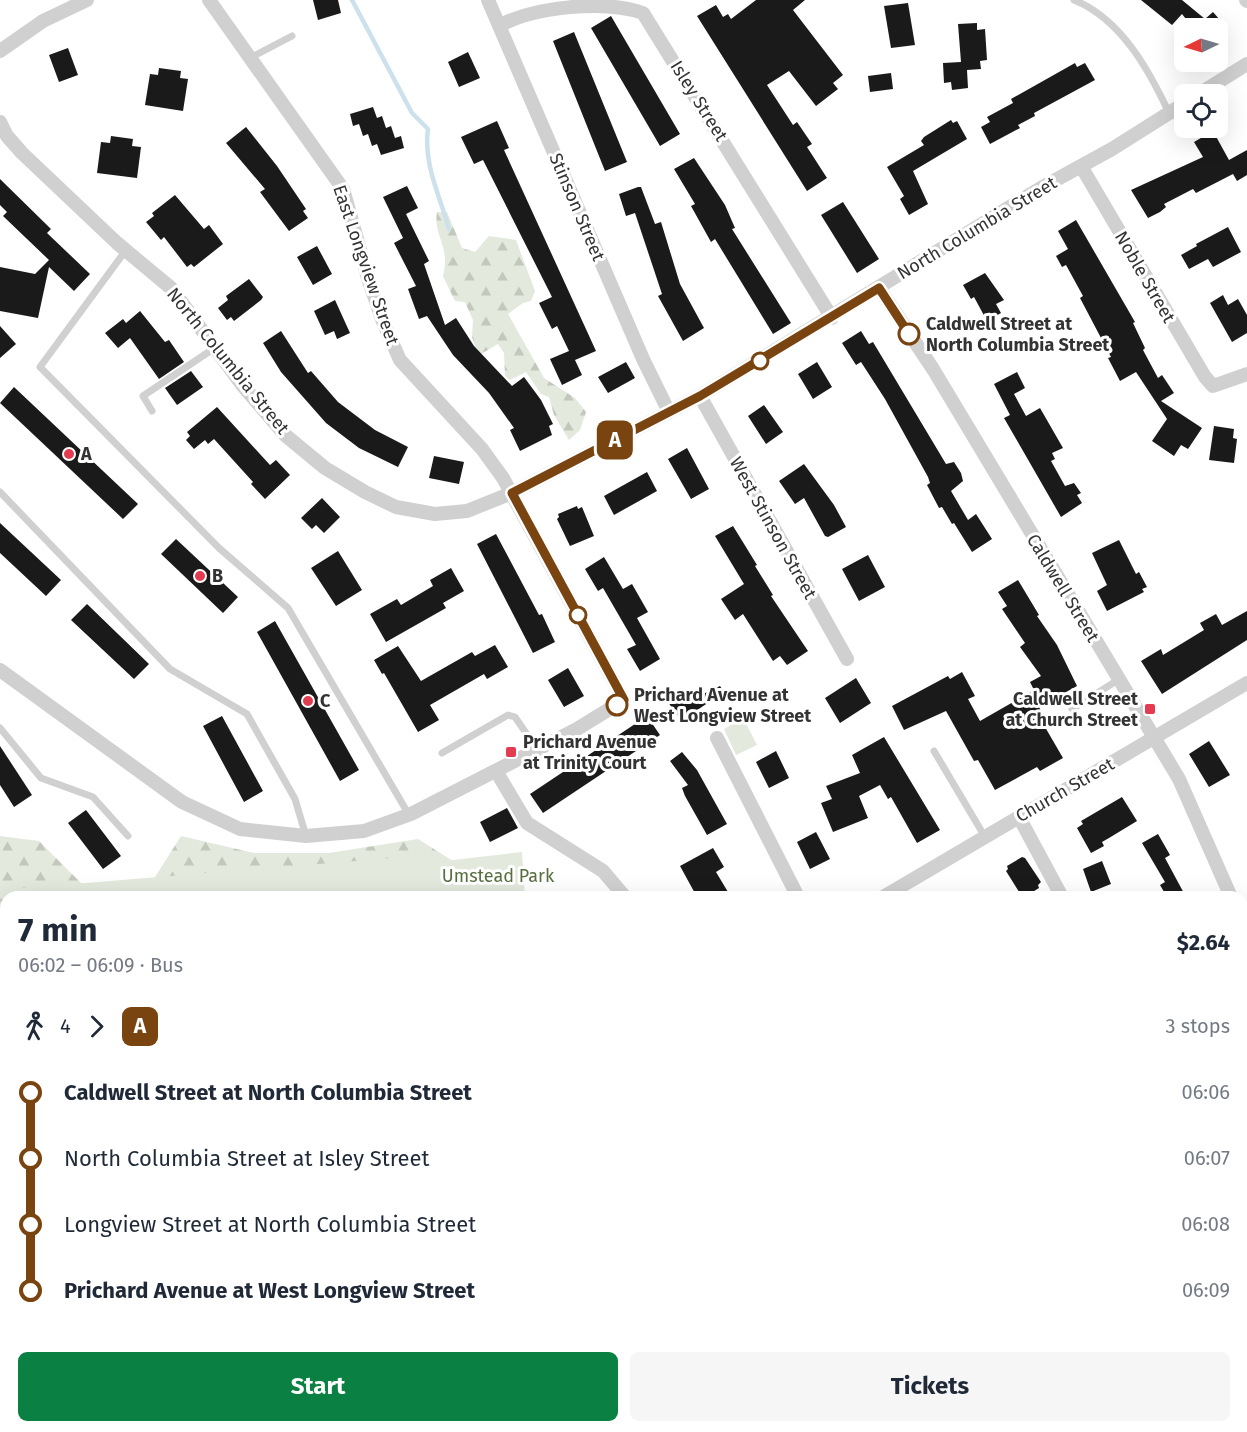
<!DOCTYPE html>
<html lang="en">
<head>
<meta charset="utf-8">
<style>
	body { margin:0; font-family:"Fira Sans",sans-serif; background:#f6f6f7; color:#1f2937; height:100vh; display:flex; flex-direction:column; font-size:22px; white-space:nowrap }
	* { box-sizing:border-box; margin:0 }
	p { font-size:20px; color:#747a83 }
	.icon { flex:none; width:33px; height:33px; fill:none; stroke:currentColor; stroke-width:2; stroke-linecap:round; stroke-linejoin:round }
	.map { position:relative; flex:1; overflow:hidden }
	.details { position:absolute; left:0px; top:891px; width:1248px; height:542px; display:flex; flex-direction:column; background:#fff; border-radius:18px 18px 0 0; box-shadow:0 6px 24px #0002 }
	.details>* { flex:none }
	.badge { padding:0 12px; border-radius:9px; font-size:21px; line-height:39px }
	.needle { width:39px; rotate:265deg }
	.buttons { position:absolute; left:1174px; top:18px; display:grid; gap:12px }
	.buttons a { display:grid; place-items:center; width:54px; height:54px; border-radius:9px; background:#fff; box-shadow:0 6px 24px #0002; font-size:30px }
	.map>.badge { position:absolute; translate:-50% -50%; box-shadow:0 0 0 3px #fff }
	.legs { display:flex; align-items:center; gap:9px; height:66px; padding:0 18px; font-size:20px }
	.legs p { margin-inline-start:auto }
	.head { display:flex; align-items:center; justify-content:space-between; height:102px; padding:0 18px }
	h1 { font-size:33px; font-weight:700; line-height:45px }
	.button { display:flex; gap:12px; margin-top:auto; padding:12px 18px }
	.button a { flex:1; height:69px; border-radius:9px; background:#0b8043; color:#fff; font-size:24px; font-weight:700; line-height:69px; text-align:center }
	.button a+a { background:#f6f6f7; color:#1f2937 }
	ul { padding:0 18px; list-style:none }
	li { display:flex; align-items:center; gap:21px; height:66px; font-size:22px }
	li i { display:grid; place-items:center; width:9px; height:100%; margin:0 8px; background:currentColor }
	li i::after { content:''; width:15px; height:15px; margin:-8px; border:4px solid; border-radius:50%; background:#fff }
	li p { margin-inline-start:auto }
	li:first-child i { background:linear-gradient(#0000 50%,currentColor 0) }
	li:last-child i { background:linear-gradient(currentColor 50%,#0000 0) }
	.map>svg:first-child { display:block }
</style>
</head>
<body>
<div class="map">
<svg width="1247" height="1432" viewBox="0 0 1247 1432">
	<defs>
		<pattern id="forest-firs" width="22" height="20" patternUnits="userSpaceOnUse" patternTransform="scale(1.5)"><rect width="22" height="20" fill="#e3e9dc"/><path d="M5 1l3.5 6h-7zM16 11l3.5 6h-7z" fill="#c3c8bd"/></pattern>
	</defs>
	<rect width="100%" height="100%" fill="#fff"/>
	<path fill="url(#forest-firs)" d="M437,212H447L462,248L475,252L489,236L516,240L535,291L531,301L523,303L508,314L544,378L575,398L586,412L580,430L569,440L554,415L549,397L541,394L526,372L510,380L505,376L504,353L498,344L474,358L470,351L475,346L472,337L473,320L465,302L455,301L443,276C451,246 433,237 437,212Z
		M0,836L39,841L95,897H6V1028L0,1021Z
		M181,836L254,853H329L418,839L510,897H97L150,885Z
		M1247,1339V1432H1119L1120,1426H1242V1342Z
		M652,1426L657,1432H374L372,1427Z"/>
	<path fill="#e3e9dc" d="M743,718L757,745L736,755L724,729Z
		M522,852L525,897H6V1019L0,1013V890L441,854L444,861Z
		M0,1075L6,1084V1161L0,1197Z
		M6,1389V1426L358,1427L355,1432H25L0,1425V1411Z
		M367,1426H565L566,1432H364Z"/>
	<g fill="none" stroke-linecap="round" stroke-linejoin="round">
		<path stroke="#cce1eb" stroke-width="4.5" d="M352,0L412,113L428,129C423,164 440,196 449,229
			M0,1016L6,1021
			M406,1426L408,1432
			M355,1432L359,1426"/>
	</g>
	<path fill="#1a1a1a" d="M313,0H338L341,13L318,20Z
		M756,0H805L793,10L843,75L833,83L838,89L816,106L789,71L767,85L793,125L797,122L812,144L807,147L827,178L807,191L697,16L716,5L723,17L728,14L731,19Z
		M1141,0H1182L1205,19L1213,12L1227,28H1193L1182,14L1172,25Z
		M908,3L915,45L891,48L884,6Z
		M611,16L680,134L660,146L591,28Z
		M977,23V30L985,29L987,60L980,61L981,69L967,70L968,88L952,90L951,82L944,83L943,63L961,62L958,24Z
		M574,32L627,162L605,171L553,41Z
		M68,48L78,75L59,82L49,55Z
		M468,52L480,78L459,87L448,62Z
		M1075,63L1077,67L1085,63L1095,80L1034,113L1035,116L1018,125L1020,128L990,144L981,127L990,122L987,117L1013,103L1011,99Z
		M159,68L181,71L180,78L188,79L183,111L145,105L150,74L158,75Z
		M891,73L893,89L870,92L868,76Z
		M373,107L377,118L382,116L386,128L391,126L395,138L401,136L404,148L381,155L377,144L372,146L368,134L363,136L359,124L353,126L350,114Z
		M951,120L953,123L957,121L967,139L913,171L928,204L909,215L900,199L904,196L887,167L924,145L921,141L924,137Z
		M497,121L509,148L504,150L596,351L575,360L582,375L562,385L550,359L569,351L557,326L552,329L539,303L552,297L483,160L474,164L461,137Z
		M246,127L277,166L306,209L303,211L308,218L289,231L260,192L265,189L226,143Z
		M1213,131L1229,160L1247,150V175L1237,181L1233,174L1196,193L1193,189L1164,204L1166,207L1160,212L1148,218L1131,190L1203,157L1194,142Z
		M111,136L133,139L132,146L141,147L137,178L97,173L101,142L110,143Z
		M694,158L725,205L735,228L732,229L791,323L773,334L715,239L711,242L691,206L695,204L674,169Z
		M0,179L51,229L47,233L90,274L74,291L49,267L38,318L0,311V267L35,274L49,260L3,216L7,212L0,205Z
		M407,186L418,208L406,214L429,261L424,264L445,325L456,318L474,346L512,386L524,377L541,400L553,424L549,426L552,435L520,451L510,430L514,428L489,393L453,355L427,316L419,319L408,289L416,286L394,243L403,238L383,197Z
		M638,187H641L655,224L661,222L680,284L704,328L683,341L658,296L662,294L635,213L626,216L619,194Z
		M175,195L204,229L209,225L223,244L194,267L191,264L187,267L164,237L161,240L146,222L154,216L152,213Z
		M843,202L879,259L857,273L821,215Z
		M1076,220L1135,322L1133,323L1145,348L1143,350L1158,378L1162,375L1174,393L1161,401L1202,428L1188,449L1181,445L1174,456L1152,441L1167,419L1136,372L1120,381L1108,358L1111,357L1080,298L1083,296L1066,265L1062,267L1056,256L1068,249L1058,231Z
		M1228,227L1241,252L1213,267L1208,259L1189,269L1181,255L1197,246L1196,244Z
		M317,246L332,274L313,285L297,257Z
		M985,273L1004,300L996,304L1001,313L987,321L974,297L971,299L963,285Z
		M249,279L263,297L261,300L234,321L231,317L227,320L218,308L228,300L226,296Z
		M1223,295L1228,305L1238,299L1247,315V333L1232,342L1210,303Z
		M335,300L350,333L337,339L334,331L325,335L314,311Z
		M140,311L165,342L169,340L184,362L159,379L130,338L118,348L105,333L123,319L126,323Z
		M0,326L16,344L0,358Z
		M281,331L308,373L311,371L338,402L375,430L408,447L398,467L359,448L326,423L281,372L263,343Z
		M861,331L869,344L873,342L946,464L954,462L961,473L963,481L951,491L968,520L976,514L992,539L972,552L954,523L952,524L942,507L939,508L927,485L930,483L928,477L885,399L861,362L856,365L842,343Z
		M626,362L635,378L608,393L598,377Z
		M817,362L832,387L813,399L798,374Z
		M191,371L203,387L177,405L165,388Z
		M1017,372L1025,388L1014,394L1026,416L1040,408L1063,448L1052,453L1055,459L1051,461L1065,486L1074,483L1081,493L1077,495L1082,503L1061,517L1004,418L1010,415L994,384Z
		M14,387L138,504L123,519L0,403Z
		M764,405L783,432L766,444L748,416Z
		M217,407L270,465L276,460L290,475L265,499L251,484L253,482L214,439L208,444L205,440L194,449L186,440L190,436L187,432Z
		M1214,426L1234,429L1233,438L1237,439L1234,463L1209,460Z
		M687,448L709,489L691,499L668,459Z
		M434,456L464,462L459,484L429,478Z
		M804,464L834,505L846,527L828,537L825,536L804,498L795,504L779,481Z
		M647,472L657,491L614,515L604,496Z
		M322,498L340,517L324,533L316,525L312,529L301,518Z
		M577,506L578,509L582,507L594,536L570,546L557,519L559,517L558,514Z
		M0,523L61,580L46,596L0,553Z
		M733,526L757,565L755,566L773,595L771,596L808,651L787,665L780,656L773,661L743,614L735,620L721,599L744,584L715,536Z
		M496,534L539,615L542,614L555,642L533,653L477,544Z
		M176,539L238,597L223,613L161,554Z
		M1119,540L1136,574L1139,572L1147,587L1142,589L1144,592L1107,611L1097,591L1107,585L1092,553Z
		M338,551L362,590L336,606L311,568Z
		M868,555L885,587L859,601L842,569Z
		M604,557L623,589L632,584L648,612L637,618L660,659L640,671L627,649L636,645L603,588L598,591L585,569Z
		M451,568L464,591L443,603L446,608L386,642L370,614L397,599L401,605L433,586L430,580Z
		M1018,580L1039,615L1037,616L1057,645L1077,686L1039,707L1049,724L1045,727L1063,758L1040,771L1037,767L995,790L978,760L974,761L946,711L904,730L892,706L948,676L950,679L962,672L975,696L968,699L980,721L1034,690L1030,682L1041,676L1020,647L1025,643L1002,609L1007,606L998,592Z
		M87,604L149,664L134,679L71,620Z
		M1247,611V640L1162,694L1141,661L1161,649L1163,655L1204,630L1200,623L1216,614L1222,625Z
		M275,621L359,770L340,781L257,632Z
		M495,645L508,667L487,679L484,674L430,705L439,720L418,732L384,673L382,674L374,660L398,646L421,681L472,652L475,656Z
		M568,668L584,696L564,707L548,680Z
		M856,678L871,703L840,723L825,698Z
		M720,686L724,692L681,721L668,702L679,695L684,703Z
		M222,716L263,791L244,802L203,726Z
		M647,716L660,735L543,813L530,794Z
		M884,737L940,830L917,843L891,797L888,799L880,785L859,796L868,818L833,832L821,803L832,799L826,786L860,773L852,755Z
		M1209,741L1230,775L1209,787L1189,754Z
		M0,746L32,795L14,807L0,785Z
		M776,751L789,778L769,788L756,762Z
		M682,752L697,770L727,824L707,835L685,796L682,788L688,785L670,761Z
		M1122,797L1137,821L1109,838L1102,842L1104,846L1091,853L1077,828L1083,824L1081,821Z
		M507,808L518,828L490,842L480,822Z
		M86,810L121,856L103,869L68,823Z
		M816,832L830,859L810,869L797,842Z
		M1158,834L1170,855L1165,858L1186,897H1167L1160,885L1165,882L1142,843Z
		M713,848L724,867L716,872L731,897H697L680,866Z
		M1022,857L1025,858L1041,882L1038,885L1039,888L1026,896L1024,893L1021,895L1006,871L1008,869L1007,866Z
		M1102,861L1111,884L1091,892L1083,869Z"/>
	<g fill="none" stroke-linecap="round" stroke-linejoin="round">
		<path stroke="#cacaca" stroke-width="3" stroke-dasharray="3 3" stroke-linecap="butt" d="M0,900L6,902
			M0,1217L6,1219
			M1242,1382L1247,1379
			M467,1426L468,1432
			M1164,1432L1170,1426"/>
		<path stroke="#d0d0d0" stroke-width="7" d="M1074,0C1121,19 1149,70 1169,113
			M250,58L292,36
			M126,250L40,367L219,548L288,608L409,815
			M152,411L143,396L216,347
			M0,492L170,669L247,714L295,799L306,836
			M1072,709L1118,680
			M0,728L41,778L93,797L128,836
			M934,751L985,837
			M442,753L508,715L515,717L537,749
			M1242,1307L1247,1304"/>
		<path stroke="#d0d0d0" stroke-width="14" d="M488,0L643,359L669,412
			M1246,0L1247,1
			M499,26C535,6 606,0 643,13L832,318
			M0,51L43,21L87,0
			M1199,94L1247,64
			M0,122L7,136L22,153L117,243L171,288L243,386L285,435L325,468L365,492L396,507L435,514L467,511L512,493L700,396L1041,188L1112,149L1185,103
			M1081,166L1205,377L1213,386L1247,374
			M879,288L933,369L1179,779L1231,897
			M700,396L847,659
			M0,670L182,802L240,829L306,836L364,831L411,814L577,729L624,700L503,478L482,449L400,360L383,322L368,278L343,189L209,0
			M717,738L798,897
			M496,771L527,823L603,871L625,897
			M1019,817L1062,897
			M883,897L1247,683
			M1242,925L1247,937
			M804,1426L806,1432
			M1097,1426L1100,1432"/>
		<path stroke="#bdbdbd" stroke-width="20" d="M0,1044L6,1050
			M0,1325L6,1287"/>
	</g>
	<g fill="none" stroke-linecap="round" stroke-linejoin="round">
		<defs>
			<path id="line-1" d="M617,705L624,700L512,493L700,396L879,288L909,334"/>
		</defs>
		<use href="#line-1" stroke="#fff" stroke-width="14"/>
		<use href="#line-1" stroke="#794410" stroke-width="9"/>
	</g>
	<g fill="#fff" stroke="#794410" stroke-width="3">
		<circle cx="909" cy="334" r="10"/>
		<circle cx="760" cy="361" r="8"/>
		<circle cx="578" cy="615" r="8"/>
		<circle cx="617" cy="705" r="10"/>
	</g>
	<g fill="#e33b4f" stroke="#fff" stroke-width="2">
		<circle cx="69" cy="454" r="6"/>
		<circle cx="200" cy="576" r="6"/>
		<circle cx="308" cy="701" r="6"/>
		<rect x="1144" y="703" width="12" height="12" rx="3"/>
		<rect x="505" y="746" width="12" height="12" rx="3"/>
	</g>
	<g text-anchor="middle" stroke-width="6" stroke-linejoin="round" paint-order="stroke">
		<g font-size="18" fill="#333" stroke="#fff">
			<text transform="translate(699 101) rotate(58)" y="6">Isley Street</text>
			<text transform="translate(577 207) rotate(67)" y="6">Stinson Street</text>
			<text transform="translate(977 228) rotate(-31)" y="6">North Columbia Street</text>
			<text transform="translate(366 265) rotate(71)" y="6">East Longview Street</text>
			<text transform="translate(1145 277) rotate(60)" y="6">Noble Street</text>
			<text transform="translate(228 361) rotate(51)" y="6">North Columbia Street</text>
			<text transform="translate(773 528) rotate(61)" y="6">West Stinson Street</text>
			<text transform="translate(1063 588) rotate(59)" y="6">Caldwell Street</text>
			<text transform="translate(1065 790) rotate(-30)" y="6">Church Street</text>
		</g>
		<g font-size="18" font-weight="bold" fill="#333" stroke="#fff" text-anchor="start">
			<text x="926" y="330">Caldwell Street at<tspan x="926" dy="21">North Columbia Street</tspan></text>
			<text x="634" y="701">Prichard Avenue at<tspan x="634" dy="21">West Longview Street</tspan></text>
		</g>
		<g font-size="18" font-weight="bold" fill="#333" stroke="#fff" text-anchor="start">
			<text x="81" y="460">A</text>
			<text x="212" y="582">B</text>
			<text x="1138" y="705" text-anchor="end">Caldwell Street<tspan x="1138" dy="21">at Church Street</tspan></text>
			<text x="320" y="707">C</text>
			<text x="523" y="748">Prichard Avenue<tspan x="523" dy="21">at Trinity Court</tspan></text>
		</g>
		<g font-size="18" fill="#586f40" stroke="#fff">
			<text x="498" y="882">Umstead Park</text>
		</g>
	</g>
</svg>
<div class="buttons">
<a><svg class="needle" viewBox="-14 -14 28 28"><path d="M0-13l5 13h-10z" fill="#e53935"/><path d="M0 13l5-13h-10z" fill="#747a83"/></svg></a>
<a><svg class="icon" aria-label="locate" viewBox="0 0 24 24"><circle cx="12" cy="12" r="6"/><path d="M12 2v4M12 18v4M2 12h4M18 12h4"/></svg></a>
</div>
<b class="badge" style="left:615px;top:440px;background:#794410;color:#fff">A</b>
<section class="details">
<div class="head"><div><h1>7 min</h1><p>06:02 – 06:09 · Bus</p></div><b>$2.64</b></div>
<div class="legs"><svg class="icon" aria-label="walk" viewBox="0 0 24 24"><circle cx="13" cy="4" r="2"/><path d="M13 8l-2 6 4 7M11 14l-3 7M7 12l3-4h3l4 4"/></svg>4<svg class="icon" aria-label="forward" viewBox="0 0 24 24"><path d="M9 5l7 7-7 7"/></svg><b class="badge" style="background:#794410;color:#fff">A</b><p>3 stops</p></div>
<ul>
<li><i style="color:#794410"></i><b>Caldwell Street at North Columbia Street</b><p>06:06</p></li>
<li><i style="color:#794410"></i><span>North Columbia Street at Isley Street</span><p>06:07</p></li>
<li><i style="color:#794410"></i><span>Longview Street at North Columbia Street</span><p>06:08</p></li>
<li><i style="color:#794410"></i><b>Prichard Avenue at West Longview Street</b><p>06:09</p></li>
</ul>
<div class="button"><a>Start</a><a>Tickets</a></div>
</section>
</div>
</body>
</html>
